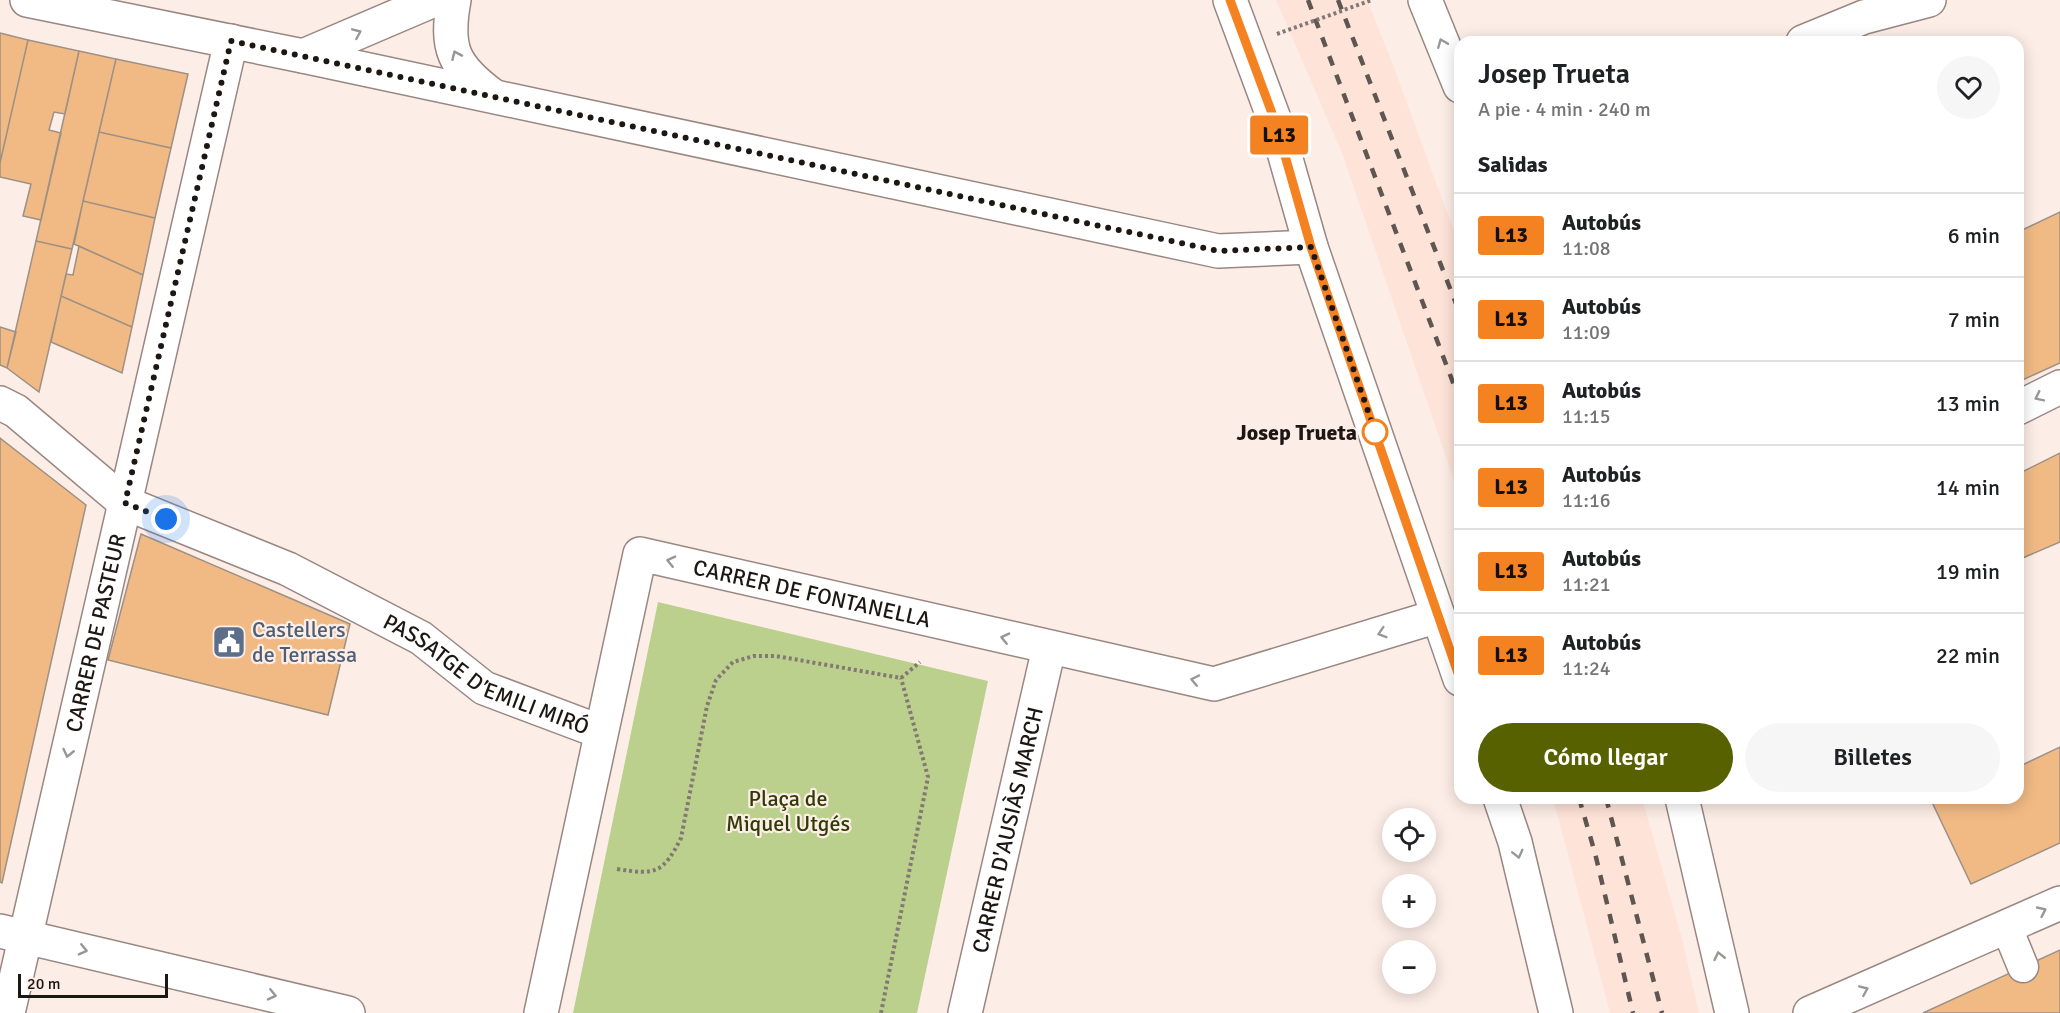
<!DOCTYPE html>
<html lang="es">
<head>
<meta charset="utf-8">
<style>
	body { margin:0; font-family:Signika,sans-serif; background:#f6f6f6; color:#202124; height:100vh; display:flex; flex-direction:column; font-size:22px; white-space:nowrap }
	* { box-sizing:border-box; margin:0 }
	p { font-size:20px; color:#757577 }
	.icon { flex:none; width:33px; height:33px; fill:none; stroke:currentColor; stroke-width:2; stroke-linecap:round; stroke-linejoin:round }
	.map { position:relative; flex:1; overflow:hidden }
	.panel { position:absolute; left:1454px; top:36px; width:570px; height:768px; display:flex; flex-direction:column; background:#fff; border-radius:18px; box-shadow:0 3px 15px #0003 }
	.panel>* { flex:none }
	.badge { padding:0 12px; border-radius:4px; font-size:21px; line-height:39px }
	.controls { position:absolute; left:1382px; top:808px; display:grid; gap:12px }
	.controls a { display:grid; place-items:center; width:54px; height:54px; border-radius:50%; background:#fff; box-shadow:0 3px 15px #0003; font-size:30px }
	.scale { position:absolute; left:18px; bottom:15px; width:150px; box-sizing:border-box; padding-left:6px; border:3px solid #1d1714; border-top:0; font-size:16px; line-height:21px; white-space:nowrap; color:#1d1714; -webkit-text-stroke:4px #fdede7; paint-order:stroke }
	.you { position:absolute; width:30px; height:30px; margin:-15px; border:4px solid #fff; border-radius:50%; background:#1a73e8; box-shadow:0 0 0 9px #1a73e833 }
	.map>.badge { position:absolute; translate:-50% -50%; box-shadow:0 0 0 3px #fff }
	h2 { padding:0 24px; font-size:22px; line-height:54px }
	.round { display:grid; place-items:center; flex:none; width:63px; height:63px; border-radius:32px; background:#f6f6f6 }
	.summary { display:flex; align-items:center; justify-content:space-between; height:102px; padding:0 24px }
	h1 { font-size:28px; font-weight:600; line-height:45px }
	.action { display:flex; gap:12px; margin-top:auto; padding:12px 24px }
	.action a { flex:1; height:69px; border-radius:36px; background:#586100; color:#fff; font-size:24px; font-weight:600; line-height:69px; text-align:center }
	.action a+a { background:#f6f6f6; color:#202124 }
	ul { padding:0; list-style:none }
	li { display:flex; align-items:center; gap:18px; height:84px; padding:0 24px; border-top:2px solid #e0e0e0 }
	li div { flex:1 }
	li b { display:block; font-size:22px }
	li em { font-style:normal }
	li .badge { min-width:66px; font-weight:700; text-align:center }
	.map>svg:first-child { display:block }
</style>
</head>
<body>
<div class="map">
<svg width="2060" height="1013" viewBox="0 0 2060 1013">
	<rect width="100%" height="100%" fill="#fdede7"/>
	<path fill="#fee3d8" d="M1276,0H1367L1393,65L1459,245V495L1342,153Z
		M1553,798H1642L1682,939L1699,1013H1610Z"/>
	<path fill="#bbd08c" d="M658,602L988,681L917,1013H573Z"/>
	<path fill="#f1ba85" stroke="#9d9084" stroke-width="1.5" d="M0,33L28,40L0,163Z
		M28,40L79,51L65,114L54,112L49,130L61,133L41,220L23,216L31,184L0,177V163Z
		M79,51L116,59L72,249L36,241Z
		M116,59L188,74L171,148L99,132Z
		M99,132L171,148L155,218L83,201Z
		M83,201L155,218L143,275L74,244Z
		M2060,212V363L2018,382V232Z
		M36,241L72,249L39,392L7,368Z
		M79,246L143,275L132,327L61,296L66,274L73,275Z
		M61,296L132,327L122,373L51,342Z
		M0,327L16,332L7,368L0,365Z
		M0,438L86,505L2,883L0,882Z
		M2060,453V542L2018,560V474Z
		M141,534L350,624L328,715L108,660Z
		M2060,747V843L1971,884L1930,798H2018V767Z
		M2060,950V1013H1923Z"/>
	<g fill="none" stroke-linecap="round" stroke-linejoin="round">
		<defs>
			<path id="service" d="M2007,928L2023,967"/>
			<g id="minor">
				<path d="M27,0L303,56L1218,251L1311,247"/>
				<path d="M454,0C445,48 453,66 492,95"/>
				<path d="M1230,0L1276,124L1311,247L1460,679"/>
				<path d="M1425,0L1460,86"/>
				<path d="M1803,42L1864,17L1929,0"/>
				<path d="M303,56L434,0"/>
				<path id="s1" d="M0,403L16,411L125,503L288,569L421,638L484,688L601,732"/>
				<path d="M2018,408L2060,387"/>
				<path d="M1500,798L1515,842L1556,1013"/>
				<path d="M1682,798L1732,1013"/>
				<path d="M0,931L348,1013"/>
				<path id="s2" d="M8,1013L231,41"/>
				<path id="s3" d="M541,1013L640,554L1214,684L1438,616"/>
				<path id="s4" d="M965,1013L1049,648"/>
				<path d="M1810,1013L2060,903"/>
			</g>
		</defs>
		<use href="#service" stroke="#998781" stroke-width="33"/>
		<use href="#minor" stroke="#998781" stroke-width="36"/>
		<path stroke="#837874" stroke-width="4" stroke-dasharray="3 3" stroke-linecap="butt" d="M617,869C655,875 663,874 681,838L707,706L716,680L733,662L754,656H776L901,678L920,662
			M881,1013L928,777L901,678"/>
		<use href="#service" stroke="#fff" stroke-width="30"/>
		<use href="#minor" stroke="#fff" stroke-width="33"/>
		<path stroke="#5f5652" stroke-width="4.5" stroke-dasharray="10 10" stroke-linecap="butt" d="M1308,0L1460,401
			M1338,0L1460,314
			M1579,798L1595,853L1633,1013
			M1606,798L1662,1013"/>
		<path stroke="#837874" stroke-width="4" stroke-dasharray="3 3" stroke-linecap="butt" d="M1277,34L1372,0"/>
	</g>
	<defs><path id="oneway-chevron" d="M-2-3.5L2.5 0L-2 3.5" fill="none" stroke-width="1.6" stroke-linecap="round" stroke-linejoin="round" transform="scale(1.5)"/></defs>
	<g stroke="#999795">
		<use href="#oneway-chevron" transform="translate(357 33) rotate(-23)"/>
		<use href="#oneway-chevron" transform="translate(1442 43) rotate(-112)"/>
		<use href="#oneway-chevron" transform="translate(456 55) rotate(-114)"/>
		<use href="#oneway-chevron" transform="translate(2039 397) rotate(154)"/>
		<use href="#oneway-chevron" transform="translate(671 561) rotate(-167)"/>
		<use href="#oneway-chevron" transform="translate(1382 633) rotate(163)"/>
		<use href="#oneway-chevron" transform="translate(1005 638) rotate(-167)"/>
		<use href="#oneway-chevron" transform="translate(1195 680) rotate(-168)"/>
		<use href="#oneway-chevron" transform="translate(68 753) rotate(103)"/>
		<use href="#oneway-chevron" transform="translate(1518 854) rotate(76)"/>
		<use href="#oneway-chevron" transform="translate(2042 911) rotate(-25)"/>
		<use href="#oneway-chevron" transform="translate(83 950) rotate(13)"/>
		<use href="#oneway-chevron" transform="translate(1719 956) rotate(-103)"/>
		<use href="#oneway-chevron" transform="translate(1864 990) rotate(-23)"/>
		<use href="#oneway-chevron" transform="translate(272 995) rotate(13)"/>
	</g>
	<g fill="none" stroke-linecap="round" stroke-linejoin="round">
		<defs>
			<path id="line" d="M1230,0L1276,124L1311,247L1460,679"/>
		</defs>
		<use href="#line" stroke="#fff" stroke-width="14"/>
		<use href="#line" stroke="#f58220" stroke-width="9"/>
		<path stroke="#1d1714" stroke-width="6" stroke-dasharray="0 10.8" d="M166,519L125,503L231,41L1218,251L1311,247L1378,440L1375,432"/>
	</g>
	<defs>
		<symbol id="civic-square" viewBox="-11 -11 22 22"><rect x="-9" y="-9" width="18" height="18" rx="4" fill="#5c6f8a" stroke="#fdede7"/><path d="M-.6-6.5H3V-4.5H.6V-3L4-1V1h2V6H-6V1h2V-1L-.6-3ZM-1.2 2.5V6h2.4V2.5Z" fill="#fff"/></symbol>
	</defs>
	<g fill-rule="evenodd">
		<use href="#civic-square" x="210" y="623" width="38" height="38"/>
	</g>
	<circle fill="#fff" stroke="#f58220" stroke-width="3" cx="1375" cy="432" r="12"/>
	<g text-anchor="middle" stroke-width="4.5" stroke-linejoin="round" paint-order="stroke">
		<g font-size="22" font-weight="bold" fill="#1d1714" stroke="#fdede7" text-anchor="end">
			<text x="1357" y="440">Josep Trueta</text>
		</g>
		<g font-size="22" fill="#1d1714" stroke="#fdede7">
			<text dy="8" stroke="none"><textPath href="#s3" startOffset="646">CARRER DE FONTANELLA</textPath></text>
			<text dy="8" stroke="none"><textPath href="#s2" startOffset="390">CARRER DE PASTEUR</textPath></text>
			<text dy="8" stroke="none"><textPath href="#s1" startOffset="562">PASSATGE D'EMILI MIRÓ</textPath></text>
			<text dy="8" stroke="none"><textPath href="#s4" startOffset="188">CARRER D'AUSIÀS MARCH</textPath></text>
		</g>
		<g font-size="22" fill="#4e5e75" stroke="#fdede7" text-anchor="start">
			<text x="252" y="637">Castellers<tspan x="252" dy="25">de Terrassa</tspan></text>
		</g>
		<g font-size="22" fill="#2f3b06" stroke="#fdede7">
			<text x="788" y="806">Plaça de<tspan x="788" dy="25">Miquel Utgés</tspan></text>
		</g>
	</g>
</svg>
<div class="controls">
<a><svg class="icon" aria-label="locate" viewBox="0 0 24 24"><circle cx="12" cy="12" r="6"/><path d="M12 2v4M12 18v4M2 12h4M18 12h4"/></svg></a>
<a>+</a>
<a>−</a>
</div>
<div class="scale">20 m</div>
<div class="you" style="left:166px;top:519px"></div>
<b class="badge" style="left:1279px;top:135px;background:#f58220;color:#111">L13</b>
<section class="panel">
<div class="summary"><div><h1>Josep Trueta</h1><p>A pie · 4 min · 240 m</p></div><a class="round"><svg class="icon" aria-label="heart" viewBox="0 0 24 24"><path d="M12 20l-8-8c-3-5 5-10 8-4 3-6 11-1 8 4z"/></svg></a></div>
<h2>Salidas</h2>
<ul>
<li><span class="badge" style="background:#f58220;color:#111">L13</span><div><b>Autobús</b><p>11:08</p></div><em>6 min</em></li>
<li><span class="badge" style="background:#f58220;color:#111">L13</span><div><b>Autobús</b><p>11:09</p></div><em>7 min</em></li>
<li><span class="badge" style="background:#f58220;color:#111">L13</span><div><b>Autobús</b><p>11:15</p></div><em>13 min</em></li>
<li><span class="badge" style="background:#f58220;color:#111">L13</span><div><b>Autobús</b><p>11:16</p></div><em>14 min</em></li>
<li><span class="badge" style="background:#f58220;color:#111">L13</span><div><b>Autobús</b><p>11:21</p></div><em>19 min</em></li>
<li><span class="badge" style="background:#f58220;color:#111">L13</span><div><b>Autobús</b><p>11:24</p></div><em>22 min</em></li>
</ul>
<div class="action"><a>Cómo llegar</a><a>Billetes</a></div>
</section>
</div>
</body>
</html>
